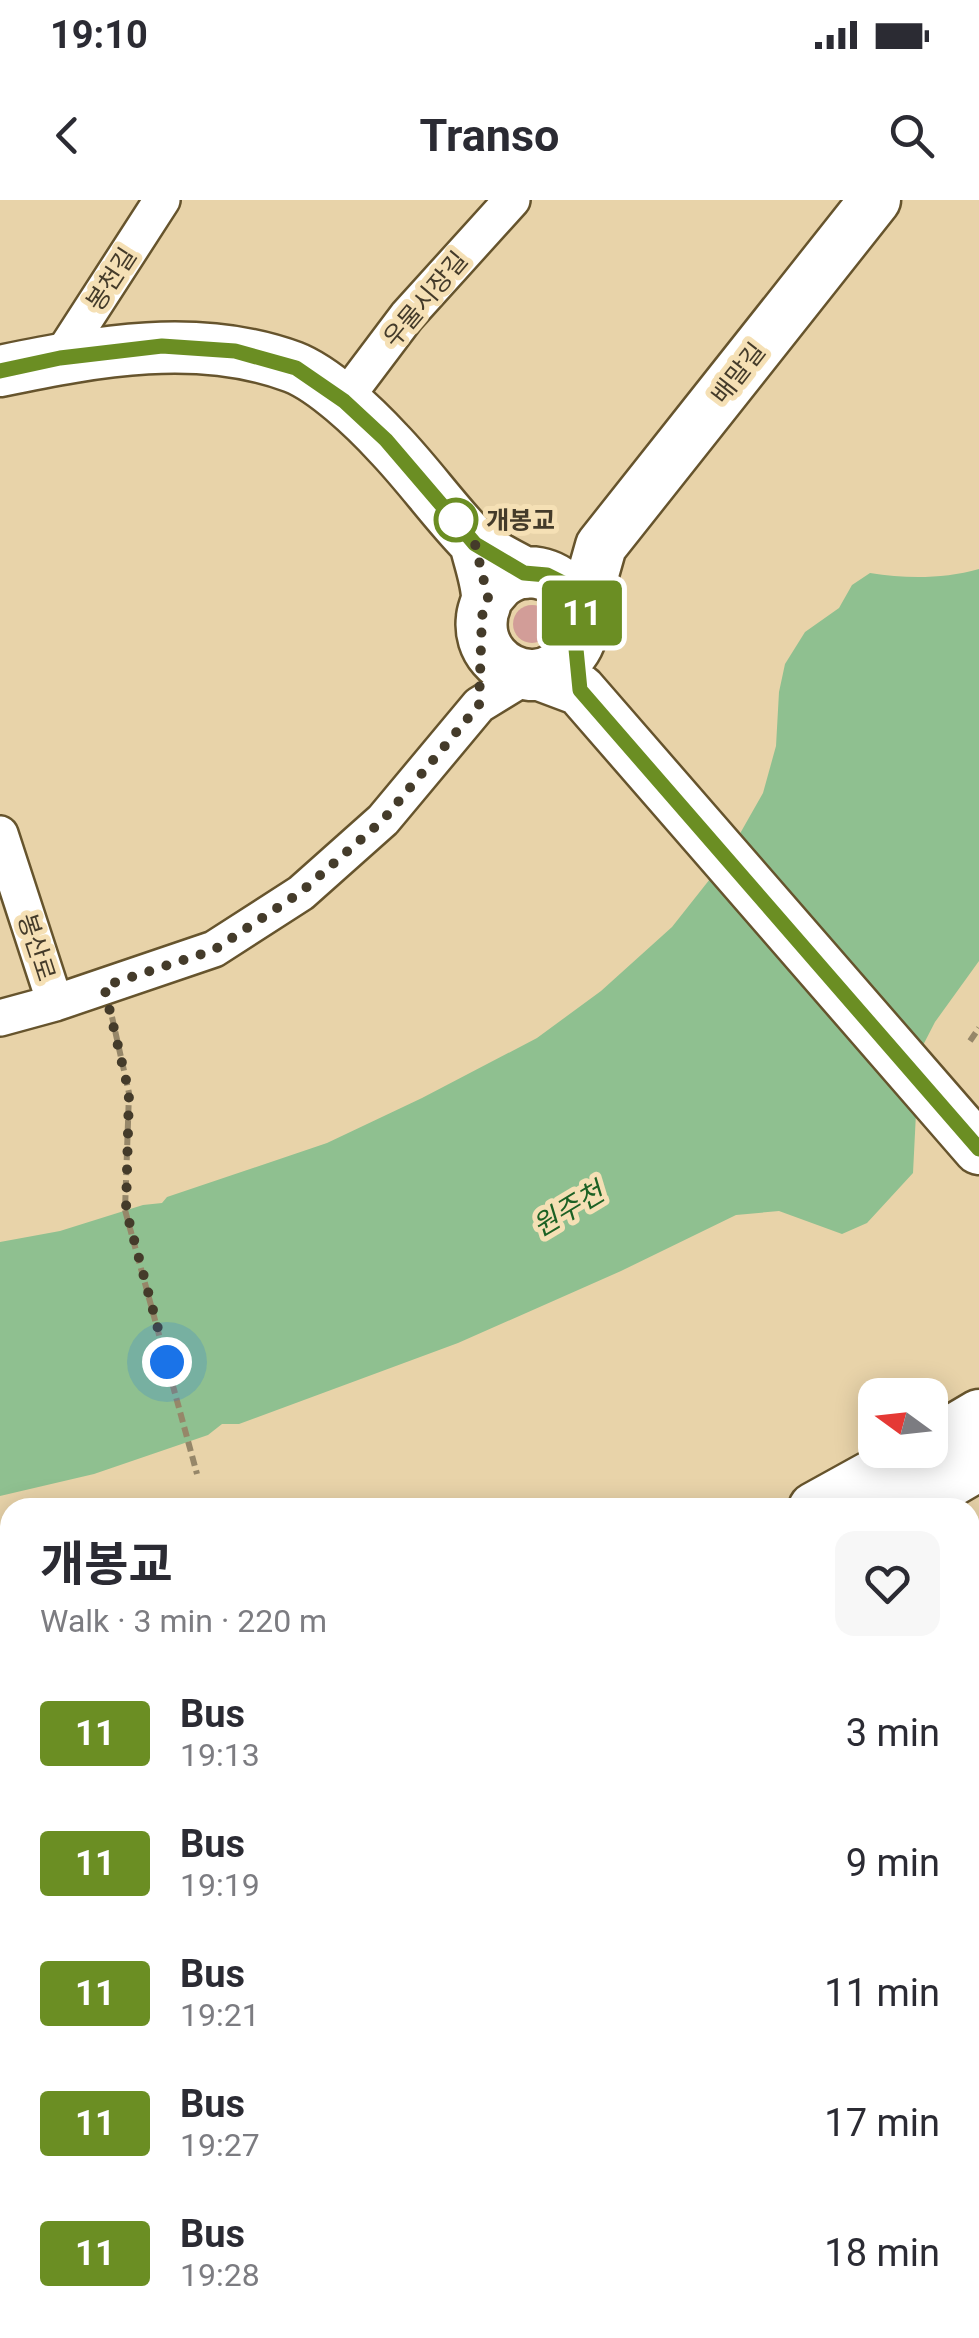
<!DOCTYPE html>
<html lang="en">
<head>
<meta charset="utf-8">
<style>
	body { margin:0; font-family:Roboto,"Noto Sans KR",sans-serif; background:#f7f7f7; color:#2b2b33; height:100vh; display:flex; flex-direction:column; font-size:38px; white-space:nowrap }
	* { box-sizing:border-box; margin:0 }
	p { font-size:32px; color:#7c7c81 }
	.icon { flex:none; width:55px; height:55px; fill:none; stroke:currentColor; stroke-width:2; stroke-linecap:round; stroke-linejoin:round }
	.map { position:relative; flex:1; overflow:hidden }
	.details { position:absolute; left:0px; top:1298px; width:980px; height:842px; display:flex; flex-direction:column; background:#fff; border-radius:30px 30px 0 0; box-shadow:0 5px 25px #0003 }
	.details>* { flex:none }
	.badge { padding:0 20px; border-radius:8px; font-size:35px; line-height:65px }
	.needle { width:65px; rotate:285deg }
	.buttons { position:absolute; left:858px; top:1178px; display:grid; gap:20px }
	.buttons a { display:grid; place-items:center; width:90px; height:90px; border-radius:20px; background:#fff; box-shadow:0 5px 25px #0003; font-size:50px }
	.you { position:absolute; width:50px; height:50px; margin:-25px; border:8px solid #fff; border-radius:50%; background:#1a73e8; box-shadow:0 0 0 15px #1a73e833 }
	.map>.badge { position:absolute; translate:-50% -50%; box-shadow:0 0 0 5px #fff }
	.round { display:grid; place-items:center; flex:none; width:105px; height:105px; border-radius:20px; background:#f7f7f7 }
	.summary { display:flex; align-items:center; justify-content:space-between; height:170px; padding:0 40px }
	h1 { font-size:48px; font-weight:700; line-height:75px }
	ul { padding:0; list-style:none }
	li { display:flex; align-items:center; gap:30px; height:130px; padding:0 40px }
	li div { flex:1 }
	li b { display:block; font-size:38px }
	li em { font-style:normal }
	li .badge { min-width:110px; font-weight:700; text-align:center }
	.status { display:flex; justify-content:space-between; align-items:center; height:70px; padding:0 50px; background:#fff; direction:ltr }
	.status svg { height:28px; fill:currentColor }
	header { display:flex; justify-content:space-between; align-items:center; height:130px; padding:0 40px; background:#fff; font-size:45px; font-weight:700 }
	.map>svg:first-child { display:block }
</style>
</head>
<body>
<div class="status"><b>19:10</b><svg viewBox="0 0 49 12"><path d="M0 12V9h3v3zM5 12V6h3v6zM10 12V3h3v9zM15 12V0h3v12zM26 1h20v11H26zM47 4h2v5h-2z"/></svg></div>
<header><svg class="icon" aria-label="back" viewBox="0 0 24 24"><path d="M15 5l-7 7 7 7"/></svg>Transo<svg class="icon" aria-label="search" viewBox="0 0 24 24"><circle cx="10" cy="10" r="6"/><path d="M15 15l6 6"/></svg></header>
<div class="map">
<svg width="979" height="2138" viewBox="0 0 979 2138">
	<defs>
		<pattern id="building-hatch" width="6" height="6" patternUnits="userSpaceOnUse" patternTransform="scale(2.5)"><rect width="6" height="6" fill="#5e3500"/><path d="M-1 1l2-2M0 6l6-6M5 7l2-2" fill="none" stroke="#735226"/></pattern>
	</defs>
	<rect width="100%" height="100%" fill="#e8d3a9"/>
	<path fill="#d29d98" d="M513 424a19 19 0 1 1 38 0a19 19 0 1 1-38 0Z"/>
	<path fill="#8fc090" d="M979,369V761L935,822L919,853L913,973L867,1023L842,1034L779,1011L736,1015L621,1071L458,1143L239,1224H222L208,1235L94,1274L0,1296V1042L60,1031L143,1005L162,1003L167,997L327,943L422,898L537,838L601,791L672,727L725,660L763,593L776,546L779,492L785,464L805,432L839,408L852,385L870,373C907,379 943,379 979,369Z"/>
	<path fill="url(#building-hatch)" d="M10,1931V2130H56L59,2138H0V1935Z
		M75,2130H137L139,2136L153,2131L156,2138H78Z
		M158,2130H270L265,2138H161Z
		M596,2130H650L648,2137L630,2134L616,2138H598Z
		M654,2130H721L704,2138H651Z"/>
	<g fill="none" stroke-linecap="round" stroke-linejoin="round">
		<defs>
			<path id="lane" d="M970,1446L979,1442
				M970,1726L979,1725
				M970,1886L979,1954
				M583,2130L586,2138
				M888,2130L889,2138"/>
			<path id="street" d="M60,158L162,0
				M343,201L407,116L512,0
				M0,634L55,803
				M0,818L55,803L214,749L301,693L383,620L479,505L528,475
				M0,1883L10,1880
				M279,2130L281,2138"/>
			<path id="secondary" d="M0,171C96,151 199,132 293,167C324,179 365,218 388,243C418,274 443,310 473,341C486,354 508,363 525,373
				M475,343C479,360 486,379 487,396C487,403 482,411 482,418C478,448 501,473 530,475C546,476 560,467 570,456C608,413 550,349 503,381C497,385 492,393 487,398
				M582,413L601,346L875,0
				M540,475L580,490L979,949
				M930,1244L979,1215
				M814,1308L919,1250
				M905,1308L979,1265
				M0,1574L10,1571
				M0,1628L10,1630
				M970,2040L979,2041
				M970,2085L979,2086
				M435,2138L464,2130"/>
		</defs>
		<use href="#lane" stroke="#66542d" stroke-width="22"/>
		<use href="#street" stroke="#66542d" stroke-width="40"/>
		<use href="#secondary" stroke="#66542d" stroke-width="55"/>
		<path stroke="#968769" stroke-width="6" stroke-dasharray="10 5" stroke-linecap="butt" d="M112,817L129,893L125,1010L197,1274
			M970,841L979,828"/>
		<use href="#lane" stroke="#fff" stroke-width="18"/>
		<use href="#street" stroke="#fff" stroke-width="35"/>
		<use href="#secondary" stroke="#fff" stroke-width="50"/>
	</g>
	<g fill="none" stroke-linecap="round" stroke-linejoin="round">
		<defs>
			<path id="line" d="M0,171L60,158L162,146L235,151L296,168L344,201L386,240L475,344L524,373L547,375L563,383L575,396L582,412L583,431L576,449L580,490L979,949"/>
		</defs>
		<use href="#line" stroke="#fff" stroke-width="22"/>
		<use href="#line" stroke="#6b8e23" stroke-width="15"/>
		<path stroke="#443b2a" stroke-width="10" stroke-dasharray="0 18" d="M167,1162L126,1010L129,893L104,786L214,750L301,692L383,620L479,505L482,416L488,398L475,344L456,320"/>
	</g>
	<circle fill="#fff" stroke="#6b8e23" stroke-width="5" cx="456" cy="320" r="20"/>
	<g text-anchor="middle" stroke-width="10" stroke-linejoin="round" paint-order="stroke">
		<g font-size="25" fill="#443b2a" stroke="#f5e0b5">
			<text transform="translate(111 79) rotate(-57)" y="9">봉천길</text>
			<text transform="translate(425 99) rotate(-50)" y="9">우물시장길</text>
			<text transform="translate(738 173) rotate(-52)" y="9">배말길</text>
			<text transform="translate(37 747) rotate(72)" y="9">봉산로</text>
		</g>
		<g font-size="25" font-weight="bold" fill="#443b2a" stroke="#f5e0b5" text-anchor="start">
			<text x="486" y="329">개봉교</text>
		</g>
		<g font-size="28" font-style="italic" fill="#1c6124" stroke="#f5e0b5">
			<text transform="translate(568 1009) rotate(-31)" y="10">원주천</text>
		</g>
	</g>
</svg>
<div class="buttons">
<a><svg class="needle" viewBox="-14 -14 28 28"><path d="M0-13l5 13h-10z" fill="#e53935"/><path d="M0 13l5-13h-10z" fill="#7c7c81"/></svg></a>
</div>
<div class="you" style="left:167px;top:1162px"></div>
<b class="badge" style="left:582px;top:413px;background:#6b8e23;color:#fff">11</b>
<section class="details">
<div class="summary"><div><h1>개봉교</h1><p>Walk · 3 min · 220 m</p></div><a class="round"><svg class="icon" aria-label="heart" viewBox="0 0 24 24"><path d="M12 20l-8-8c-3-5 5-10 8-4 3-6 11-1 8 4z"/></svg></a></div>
<ul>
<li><span class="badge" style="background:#6b8e23;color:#fff">11</span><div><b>Bus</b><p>19:13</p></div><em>3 min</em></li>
<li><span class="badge" style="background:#6b8e23;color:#fff">11</span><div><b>Bus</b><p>19:19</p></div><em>9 min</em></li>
<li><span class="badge" style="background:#6b8e23;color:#fff">11</span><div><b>Bus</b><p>19:21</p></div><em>11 min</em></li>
<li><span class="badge" style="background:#6b8e23;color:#fff">11</span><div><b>Bus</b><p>19:27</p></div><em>17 min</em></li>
<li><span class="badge" style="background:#6b8e23;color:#fff">11</span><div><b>Bus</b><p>19:28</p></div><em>18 min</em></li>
</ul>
</section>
</div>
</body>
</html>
